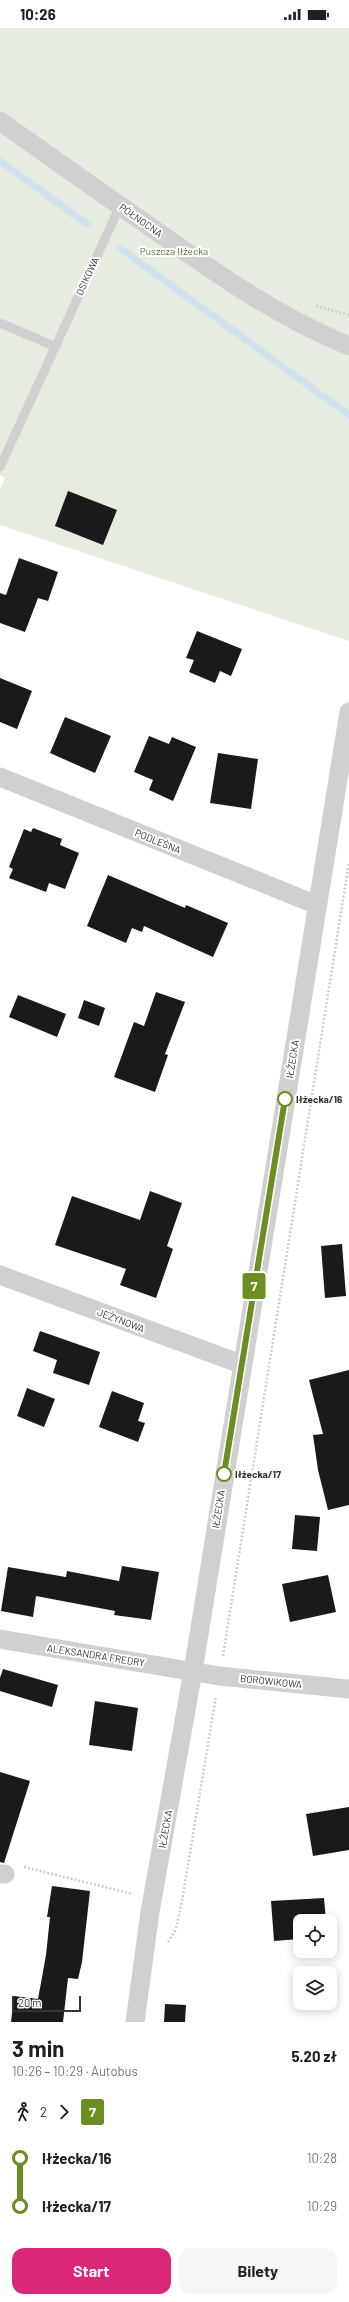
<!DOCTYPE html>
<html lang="pl">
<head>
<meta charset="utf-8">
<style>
	body { margin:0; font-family:Barlow,sans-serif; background:#f6f6f6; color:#202124; height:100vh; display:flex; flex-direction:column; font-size:15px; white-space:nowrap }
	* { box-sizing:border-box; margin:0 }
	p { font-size:13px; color:#757577 }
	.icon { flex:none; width:22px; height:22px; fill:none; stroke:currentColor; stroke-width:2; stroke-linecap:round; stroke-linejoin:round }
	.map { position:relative; height:1994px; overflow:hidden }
	.drawer { display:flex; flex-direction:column; background:#fff; flex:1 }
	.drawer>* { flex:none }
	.badge { padding:0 8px; border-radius:3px; font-size:14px; line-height:26px }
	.tools { position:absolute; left:293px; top:1886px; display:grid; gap:8px }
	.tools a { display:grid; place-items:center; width:44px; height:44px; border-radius:8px; background:#fff; box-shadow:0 2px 10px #0003; font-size:20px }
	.scale { position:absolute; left:12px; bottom:10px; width:69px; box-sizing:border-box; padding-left:4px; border:2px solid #333; border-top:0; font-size:11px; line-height:14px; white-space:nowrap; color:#333; -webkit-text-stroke:3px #fff; paint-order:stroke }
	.map>.badge { position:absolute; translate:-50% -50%; box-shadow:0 0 0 2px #fff }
	.legs { display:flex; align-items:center; gap:6px; height:44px; padding:0 12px; font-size:13px }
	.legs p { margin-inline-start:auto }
	.summary { display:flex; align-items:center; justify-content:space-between; height:68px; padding:0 12px }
	h1 { font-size:22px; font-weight:700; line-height:30px }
	.cta { display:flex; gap:8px; margin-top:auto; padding:8px 12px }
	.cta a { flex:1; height:46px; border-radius:12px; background:#db2777; color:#fff; font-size:16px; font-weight:700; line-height:46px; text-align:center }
	.cta a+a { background:#f6f6f6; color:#202124 }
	ul { padding:0 12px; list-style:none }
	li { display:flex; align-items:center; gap:14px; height:48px; font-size:15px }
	li i { display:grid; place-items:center; width:6px; height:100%; margin:0 5px; background:currentColor }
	li i::after { content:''; width:10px; height:10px; margin:-5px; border:3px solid; border-radius:50%; background:#fff }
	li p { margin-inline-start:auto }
	li:first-child i { background:linear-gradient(#0000 50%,currentColor 0) }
	li:last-child i { background:linear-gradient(currentColor 50%,#0000 0) }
	.status { display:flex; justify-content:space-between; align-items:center; height:28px; padding:0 20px; background:#fff; direction:ltr }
	.status svg { height:11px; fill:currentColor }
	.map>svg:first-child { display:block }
</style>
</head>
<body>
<div class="status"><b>10:26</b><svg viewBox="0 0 49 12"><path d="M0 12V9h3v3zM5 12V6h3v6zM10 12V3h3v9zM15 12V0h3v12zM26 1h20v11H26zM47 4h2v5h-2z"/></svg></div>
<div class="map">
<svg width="349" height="1994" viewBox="0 0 349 1994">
	<rect width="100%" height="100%" fill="#fff"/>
	<path fill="#e6ecdf" d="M0,0H349V613L0,497V461L5,450L0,447Z"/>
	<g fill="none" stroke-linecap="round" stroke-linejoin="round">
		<path stroke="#cfe2ee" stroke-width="7" d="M0,133L87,196
			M120,220L349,387"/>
	</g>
	<path fill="#1a1a1a" d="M68,463L117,482L103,517L55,498Z
		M19,530L58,544L48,573L38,570L25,604L0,595V565L6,567Z
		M197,603L242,621L231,648L220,643L215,655L189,644L194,632L186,630Z
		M0,650L32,663L17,701L0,694Z
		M65,689L111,708L95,745L50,725Z
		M149,708L169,716L172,709L196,719L173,773L149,762L153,752L134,744Z
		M218,725L258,731L251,781L210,775Z
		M33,800L62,811L60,817L79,825L65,861L49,855L46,864L9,850L13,841L9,839L24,801L31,804Z
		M108,847L185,880L186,877L228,895L213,929L144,898L142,904L132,900L126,915L87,898Z
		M156,964L185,974L165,1026L168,1027L155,1064L114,1049L134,994L144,998Z
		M18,967L66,986L57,1009L9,989Z
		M84,972L105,980L99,998L78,990Z
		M150,1163L182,1175L167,1218L173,1221L156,1270L120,1257L126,1241L55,1217L72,1168L140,1192Z
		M342,1216L346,1268L325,1270L321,1218Z
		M40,1303L100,1324L89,1357L53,1345L57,1332L33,1323Z
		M349,1342V1477L328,1482L318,1442L313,1407L323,1406L309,1352Z
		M27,1360L55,1371L44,1399L17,1388Z
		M112,1363L144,1375L138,1393L145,1395L138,1414L99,1399Z
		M295,1487L320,1489L317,1523L292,1521Z
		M122,1538L159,1544L151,1592L114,1587L115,1583L36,1568L33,1589L1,1583L8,1539L66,1549L67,1543L119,1553Z
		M328,1547L336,1584L290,1594L282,1556Z
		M3,1641L58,1657L52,1679L0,1663V1650Z
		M95,1673L138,1680L132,1723L89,1717Z
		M0,1744L30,1753L4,1835L0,1834Z
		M349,1779V1822L313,1828L306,1786Z
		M52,1858L90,1863L82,1934L78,1951L68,1950L63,1994H11L14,1968L38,1971L46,1927L50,1889H47Z
		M324,1870L326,1893H300V1911L274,1913L271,1873Z
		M165,1976L186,1977L185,1994H164Z"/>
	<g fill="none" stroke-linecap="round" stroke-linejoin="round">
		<path stroke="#cdcdcd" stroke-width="2.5" stroke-dasharray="2 2" stroke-linecap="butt" d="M316,278L349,287
			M223,1628L349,834
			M24,1839L133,1866
			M168,1914L176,1901L183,1867L216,1668"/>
		<path stroke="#d0d0d0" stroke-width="9" d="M0,295L54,318
			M0,439L120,178"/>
		<path stroke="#d0d0d0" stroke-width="19" d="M0,93C53,131 106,168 159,205C220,248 280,290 349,318
			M0,749L317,877
			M0,1247L241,1336
			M0,1611L219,1648L349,1661
			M0,1846H5
			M135,1994L150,1884L193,1643L349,684"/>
	</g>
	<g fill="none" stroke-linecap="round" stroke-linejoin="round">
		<defs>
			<path id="line-1" d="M224,1446L285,1071"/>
		</defs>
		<use href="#line-1" stroke="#fff" stroke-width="9"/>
		<use href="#line-1" stroke="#6b8e23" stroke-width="6"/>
	</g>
	<g fill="#fff" stroke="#6b8e23" stroke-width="2">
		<circle cx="285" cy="1071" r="7"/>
		<circle cx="224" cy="1446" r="7"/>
	</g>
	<g text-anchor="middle" stroke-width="4" stroke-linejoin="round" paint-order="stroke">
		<g font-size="10" fill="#333" stroke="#fff">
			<text transform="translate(141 192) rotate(35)" y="4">PÓŁNOCNA</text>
			<text transform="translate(87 248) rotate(-65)" y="4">OSIKOWA</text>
			<text transform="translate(158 813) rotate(22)" y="4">PODLEŚNA</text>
			<text transform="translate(292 1031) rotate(-81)" y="4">IŁŻECKA</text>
			<text transform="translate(121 1292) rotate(21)" y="4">JEŻYNOWA</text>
			<text transform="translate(218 1481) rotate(-81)" y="4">IŁŻECKA</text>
			<text transform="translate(96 1627) rotate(9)" y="4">ALEKSANDRA FREDRY</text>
			<text transform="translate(271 1653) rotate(6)" y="4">BOROWIKOWA</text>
			<text transform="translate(165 1801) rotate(-80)" y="4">IŁŻECKA</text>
		</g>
		<g font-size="10" fill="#56703f" stroke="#fff">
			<text x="174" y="227">Puszcza Iłżecka</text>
		</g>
		<g font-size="10" font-weight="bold" fill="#333" stroke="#fff" text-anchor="start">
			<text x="296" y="1075">Iłżecka/16</text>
			<text x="235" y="1450">Iłżecka/17</text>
		</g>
	</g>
</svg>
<div class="tools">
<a><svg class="icon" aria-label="locate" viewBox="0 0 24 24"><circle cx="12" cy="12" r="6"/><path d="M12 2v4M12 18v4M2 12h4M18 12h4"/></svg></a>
<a><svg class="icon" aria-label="layers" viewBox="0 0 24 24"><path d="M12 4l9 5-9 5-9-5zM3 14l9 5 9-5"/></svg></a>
</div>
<div class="scale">20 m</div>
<b class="badge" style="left:254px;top:1258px;background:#6b8e23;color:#fff">7</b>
</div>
<section class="drawer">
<div class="summary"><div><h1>3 min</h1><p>10:26 – 10:29 · Autobus</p></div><b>5.20 zł</b></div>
<div class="legs"><svg class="icon" aria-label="walk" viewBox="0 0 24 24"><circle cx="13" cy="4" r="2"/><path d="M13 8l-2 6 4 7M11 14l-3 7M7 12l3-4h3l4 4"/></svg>2<svg class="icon" aria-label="forward" viewBox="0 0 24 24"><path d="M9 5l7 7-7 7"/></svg><b class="badge" style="background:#6b8e23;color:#fff">7</b></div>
<ul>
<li><i style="color:#6b8e23"></i><b>Iłżecka/16</b><p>10:28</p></li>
<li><i style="color:#6b8e23"></i><b>Iłżecka/17</b><p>10:29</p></li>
</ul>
<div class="cta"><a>Start</a><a>Bilety</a></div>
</section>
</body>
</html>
